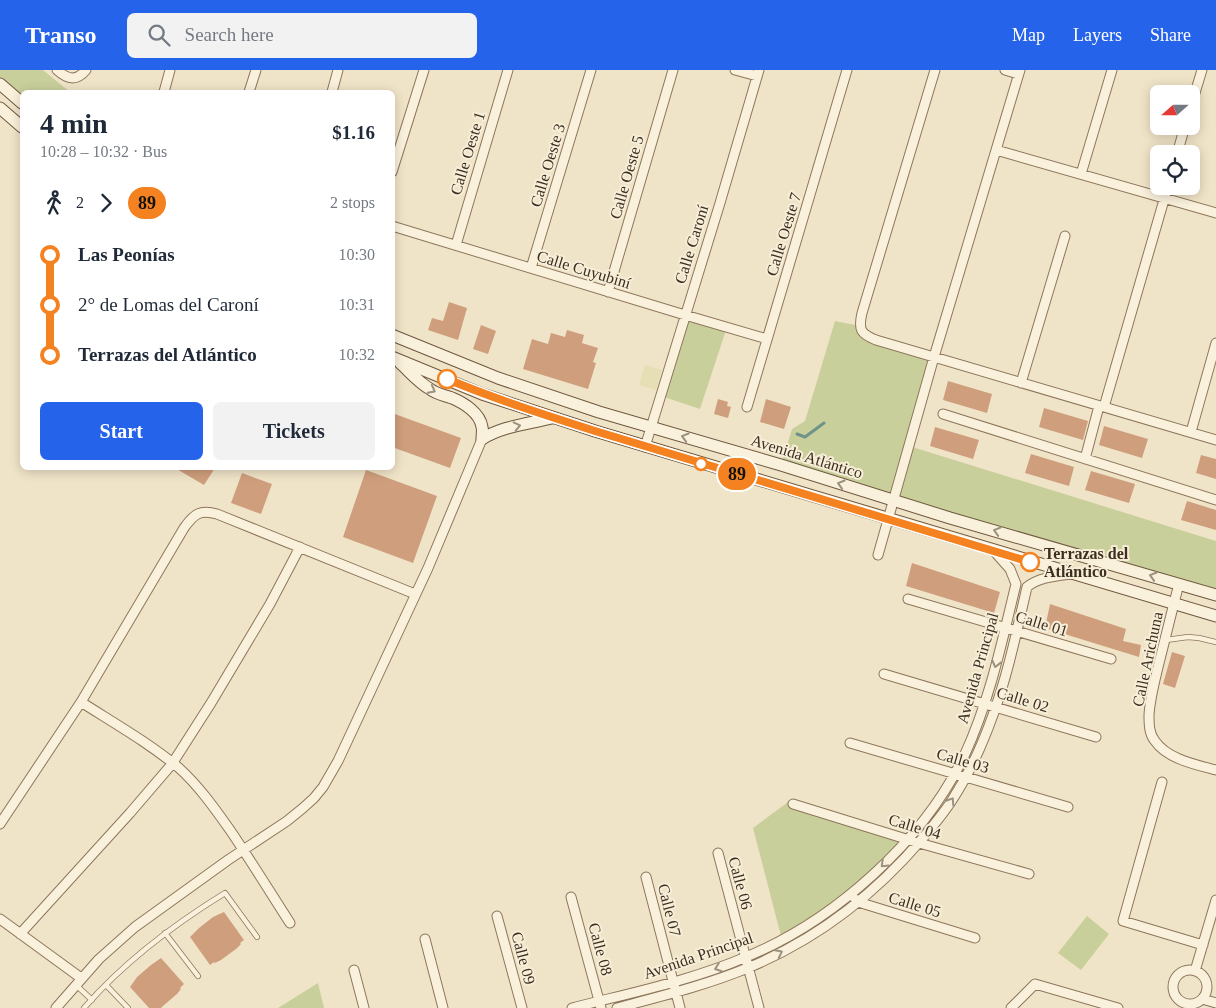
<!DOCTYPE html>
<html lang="en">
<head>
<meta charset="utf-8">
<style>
	body { margin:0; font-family:Georgia,serif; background:#f2f2f3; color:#1f2937; height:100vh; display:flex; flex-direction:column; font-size:19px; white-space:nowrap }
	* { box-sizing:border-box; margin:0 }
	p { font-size:16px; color:#747a83 }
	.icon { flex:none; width:28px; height:28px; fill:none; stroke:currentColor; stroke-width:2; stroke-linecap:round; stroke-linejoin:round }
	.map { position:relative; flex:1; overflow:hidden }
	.drawer { position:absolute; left:20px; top:20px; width:375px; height:380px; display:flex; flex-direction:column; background:#fff; border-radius:8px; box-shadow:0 2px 12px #0003 }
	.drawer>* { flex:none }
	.badge { padding:0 10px; border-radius:16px; font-size:18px; line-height:32px }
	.needle { width:32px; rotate:249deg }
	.fabs { position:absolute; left:1150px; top:15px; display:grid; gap:10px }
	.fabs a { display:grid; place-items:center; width:50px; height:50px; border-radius:8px; background:#fff; box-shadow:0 2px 12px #0003; font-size:25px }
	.map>.badge { position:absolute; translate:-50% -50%; box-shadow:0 0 0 2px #fff }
	.legs { display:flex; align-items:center; gap:8px; height:55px; padding:0 20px; font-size:16px }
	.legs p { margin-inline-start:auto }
	.overview { display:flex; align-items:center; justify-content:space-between; height:85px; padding:0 20px }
	h1 { font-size:28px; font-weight:800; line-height:38px }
	.primary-button { display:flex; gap:10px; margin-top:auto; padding:10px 20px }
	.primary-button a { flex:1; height:58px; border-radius:8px; background:#2563eb; color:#fff; font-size:20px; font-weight:800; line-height:58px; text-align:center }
	.primary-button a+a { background:#f2f2f3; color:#1f2937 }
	ul { padding:0 20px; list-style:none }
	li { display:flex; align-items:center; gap:18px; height:50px; font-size:19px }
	li i { display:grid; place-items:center; width:8px; height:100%; margin:0 6px; background:currentColor }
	li i::after { content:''; width:12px; height:12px; margin:-6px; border:4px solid; border-radius:50%; background:#fff }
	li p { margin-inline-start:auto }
	li:first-child i { background:linear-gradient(#0000 50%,currentColor 0) }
	li:last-child i { background:linear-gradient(currentColor 50%,#0000 0) }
	header { display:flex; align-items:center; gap:30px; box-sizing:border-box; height:70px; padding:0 25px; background:#2563eb; color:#fff }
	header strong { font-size:24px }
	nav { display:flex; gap:28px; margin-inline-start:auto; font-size:18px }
	.search { width:350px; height:45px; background:#f2f2f3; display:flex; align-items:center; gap:12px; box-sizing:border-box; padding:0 18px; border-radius:8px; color:#747a83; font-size:19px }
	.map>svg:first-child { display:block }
</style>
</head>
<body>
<header>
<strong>Transo</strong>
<div class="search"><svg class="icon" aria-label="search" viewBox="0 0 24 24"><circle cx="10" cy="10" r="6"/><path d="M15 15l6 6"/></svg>Search here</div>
<nav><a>Map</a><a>Layers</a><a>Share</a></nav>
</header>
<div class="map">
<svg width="1216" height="938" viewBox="0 0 1216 938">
	<rect width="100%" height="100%" fill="#f0e4c8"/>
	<path fill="#e6deb5" d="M645,295L662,300L656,320L639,315Z"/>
	<path fill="#c9cf9b" d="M0,0H43L70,22H22V33L0,14Z
		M685,245L727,257L700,339L661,326Z
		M835,251L860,256L861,261L934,287L909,376L1216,471V525L781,395L792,359L805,351Z
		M788,732L907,769L874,803L782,870L753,758Z
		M1087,846L1109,864L1081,900L1058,883Z
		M318,913L324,938H278Z"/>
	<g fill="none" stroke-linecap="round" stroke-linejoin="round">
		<path stroke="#6f938a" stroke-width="3" d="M797,364L805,367L824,353"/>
	</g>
	<path fill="#cf9f7d" d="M449,232L467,238L458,270L428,260L432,248L443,251Z
		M481,255L496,261L488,284L473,279Z
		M567,260L584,265L582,273L598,278L593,292L596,293L588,319L523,299L532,269L548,274L551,263L565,267Z
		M948,311L992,324L987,343L943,330Z
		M718,329L728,332L727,336L731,337L728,348L714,344Z
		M766,329L791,337L784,359L760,352Z
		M1044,338L1088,351L1083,370L1039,357Z
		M392,343L461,368L450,398L392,377Z
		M1104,356L1148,369L1142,388L1099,375Z
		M935,357L979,370L973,389L930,376Z
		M1031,384L1074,397L1069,416L1025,403Z
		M1201,385L1216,389V409L1196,403Z
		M175,398H215L204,415Z
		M366,400L437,426L413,493L343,467Z
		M1091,401L1135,414L1129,433L1085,420Z
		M242,403L272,414L261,444L231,433Z
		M1187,431L1216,440V460L1181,450Z
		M912,493L1000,522L994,543L906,516Z
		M1050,534L1126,559L1123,571L1141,575L1139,587L1045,558Z
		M1172,582L1185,586L1175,618L1163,614Z
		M224,842L244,870L240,873L241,874L236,879L221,890L215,893L214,892L210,895L190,867L199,858L213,847Z
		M161,888L184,914L180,918L181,919L177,924L163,936L161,938H149L130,917L137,907L151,895Z"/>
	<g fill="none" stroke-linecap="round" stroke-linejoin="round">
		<defs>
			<path id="lane" d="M1166,570L1188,567L1199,568L1216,572
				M165,863L198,906
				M76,915L92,930
				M106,915L128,938
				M84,938C124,892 173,855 225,823L257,867"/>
			<path id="street" d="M57,0C67,9 76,12 86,0
				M735,0L757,6
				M935,0L862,243C858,260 861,264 876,270L1216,370
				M1005,0L1018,4
				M164,22L170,0
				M249,22L256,0
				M332,22L338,0
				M1191,36L1202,0
				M996,80L1216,143
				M1177,84L1185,56
				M392,102L424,0
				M1081,104L1112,0
				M392,156L685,245L767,269
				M456,175L508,0
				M531,198L591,0
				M608,222L673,0
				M1021,313L1065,166
				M747,337L847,0
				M1104,337L1168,116
				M943,344L1216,430
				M1191,362L1216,273
				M645,377L720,133L759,0
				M1085,389L1099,336
				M878,485L934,287L1020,0
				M1179,514C1172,540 1166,566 1159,593C1155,610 1150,628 1149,645C1149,654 1149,664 1155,671C1167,689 1197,695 1216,700
				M908,529L1111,589
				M884,604L1096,667
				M81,632C114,653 149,673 179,698C199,716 215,739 230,760C251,791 270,822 290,853
				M850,673L1068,737
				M1162,712L1123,851L1203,875
				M793,734L919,773L1029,804
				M0,754L81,632L184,458C194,444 200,439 217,444L415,524
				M718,783L759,938
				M646,807L680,938
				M571,827L601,938
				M855,829L858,832L975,868
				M497,846L522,938
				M0,849L81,908
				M20,864L130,743L172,694L211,633L270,534L300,477
				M425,869L443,938
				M354,900L364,938
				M1173 917a17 17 0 1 1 34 0a17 17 0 1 1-34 0Z
				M1195,901L1216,830
				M1202,929L1216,933
				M56,938L99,889L135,857L228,790L287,751L303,738L314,728L323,717L338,691L428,498L482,369
				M572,938C630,923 690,911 746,887C834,851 924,771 965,684C990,630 1002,571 1016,514L1010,499L994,481
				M617,938C662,926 707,915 750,897C817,869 875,824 922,769C933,756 945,742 954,727C970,702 983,673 993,645C1008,604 1017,560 1027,517C1039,507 1057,506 1071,504
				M1011,938L1035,914L1118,938"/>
			<path id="secondary" d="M0,14L22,33
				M0,38L22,57
				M392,265L498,308L599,342L781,395L950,448L1216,525
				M392,287L482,324L595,361L1216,546
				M400,293C410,302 418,312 430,319C436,324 444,325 452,328C464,333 480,343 482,357C483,360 482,365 482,369
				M482,369C503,356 528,354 552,348"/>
		</defs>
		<use href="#lane" stroke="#8d765c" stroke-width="6"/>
		<use href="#street" stroke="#8d765c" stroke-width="11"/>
		<use href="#secondary" stroke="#6f573f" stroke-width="13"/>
		<use href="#lane" stroke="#faf1dc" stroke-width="4.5"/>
		<use href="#street" stroke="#faf1dc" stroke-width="9"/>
		<use href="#secondary" stroke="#faf1dc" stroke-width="11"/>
	</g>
	<defs><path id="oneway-chevron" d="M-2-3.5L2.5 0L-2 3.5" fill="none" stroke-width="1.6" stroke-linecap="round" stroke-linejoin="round" transform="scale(1.25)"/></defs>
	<g stroke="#9c907e">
		<use href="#oneway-chevron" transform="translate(432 320) rotate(28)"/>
		<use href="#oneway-chevron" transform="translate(517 356) rotate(-13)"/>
		<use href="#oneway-chevron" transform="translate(685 367) rotate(-164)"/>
		<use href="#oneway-chevron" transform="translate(841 414) rotate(-163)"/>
		<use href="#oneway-chevron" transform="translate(997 461) rotate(-164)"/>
		<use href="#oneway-chevron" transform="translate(1153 506) rotate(-163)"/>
		<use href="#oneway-chevron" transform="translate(996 594) rotate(104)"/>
		<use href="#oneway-chevron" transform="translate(951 731) rotate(-57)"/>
		<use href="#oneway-chevron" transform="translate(884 794) rotate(136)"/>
		<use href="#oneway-chevron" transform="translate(779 883) rotate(-27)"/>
		<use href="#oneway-chevron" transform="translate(718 898) rotate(160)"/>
	</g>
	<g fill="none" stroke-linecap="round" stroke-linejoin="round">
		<defs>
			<path id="line-1" d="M447,309C495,329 545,345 595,361L1030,492"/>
		</defs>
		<use href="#line-1" stroke="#fff" stroke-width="11"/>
		<use href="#line-1" stroke="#f58220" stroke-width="8"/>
	</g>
	<g fill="#fff" stroke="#f58220" stroke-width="2.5">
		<circle cx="447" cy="309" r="9"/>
		<circle cx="701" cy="394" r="6"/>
		<circle cx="1030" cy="492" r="9"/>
	</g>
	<g text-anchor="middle" stroke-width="4" stroke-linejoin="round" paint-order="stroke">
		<g font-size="16" fill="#3d2e20" stroke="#f7eed8">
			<text transform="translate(467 83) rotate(-73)" y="6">Calle Oeste 1</text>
			<text transform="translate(547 95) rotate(-73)" y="6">Calle Oeste 3</text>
			<text transform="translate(626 107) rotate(-74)" y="6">Calle Oeste 5</text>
			<text transform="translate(783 164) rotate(-73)" y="6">Calle Oeste 7</text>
			<text transform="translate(691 174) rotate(-73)" y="6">Calle Caroní</text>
			<text transform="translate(584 199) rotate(17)" y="6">Calle Cuyubiní</text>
			<text transform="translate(807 386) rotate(17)" y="6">Avenida Atlántico</text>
			<text transform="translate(1042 553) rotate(17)" y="6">Calle 01</text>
			<text transform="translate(1147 589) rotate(-78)" y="6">Calle Arichuna</text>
			<text transform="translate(977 598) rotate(-74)" y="6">Avenida Principal</text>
			<text transform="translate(1023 629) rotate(17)" y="6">Calle 02</text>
			<text transform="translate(963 690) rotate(16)" y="6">Calle 03</text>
			<text transform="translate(915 756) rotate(17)" y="6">Calle 04</text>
			<text transform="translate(741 813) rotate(75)" y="6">Calle 06</text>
			<text transform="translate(915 834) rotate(17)" y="6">Calle 05</text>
			<text transform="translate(670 840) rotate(76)" y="6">Calle 07</text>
			<text transform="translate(601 879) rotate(75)" y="6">Calle 08</text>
			<text transform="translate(698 885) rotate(-19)" y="6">Avenida Principal</text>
			<text transform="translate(524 888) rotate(75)" y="6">Calle 09</text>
		</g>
		<g font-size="16" font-weight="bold" fill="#3d2e20" stroke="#f7eed8" text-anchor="start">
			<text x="1044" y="489">Terrazas del<tspan x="1044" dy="18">Atlántico</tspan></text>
		</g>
	</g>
</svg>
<div class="fabs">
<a><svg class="needle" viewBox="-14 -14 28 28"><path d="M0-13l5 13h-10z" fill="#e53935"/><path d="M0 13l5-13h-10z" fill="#747a83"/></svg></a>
<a><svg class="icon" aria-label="locate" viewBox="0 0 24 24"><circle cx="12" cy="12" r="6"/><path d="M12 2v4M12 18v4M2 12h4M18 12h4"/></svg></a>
</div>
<b class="badge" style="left:737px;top:404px;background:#f58220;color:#111">89</b>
<section class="drawer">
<div class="overview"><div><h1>4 min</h1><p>10:28 – 10:32 · Bus</p></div><b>$1.16</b></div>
<div class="legs"><svg class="icon" aria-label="walk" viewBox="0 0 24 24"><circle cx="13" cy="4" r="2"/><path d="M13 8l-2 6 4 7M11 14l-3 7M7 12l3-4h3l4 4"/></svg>2<svg class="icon" aria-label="forward" viewBox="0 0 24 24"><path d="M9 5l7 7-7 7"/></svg><b class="badge" style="background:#f58220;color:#111">89</b><p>2 stops</p></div>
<ul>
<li><i style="color:#f58220"></i><b>Las Peonías</b><p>10:30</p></li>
<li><i style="color:#f58220"></i><span>2° de Lomas del Caroní</span><p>10:31</p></li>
<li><i style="color:#f58220"></i><b>Terrazas del Atlántico</b><p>10:32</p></li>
</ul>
<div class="primary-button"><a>Start</a><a>Tickets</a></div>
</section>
</div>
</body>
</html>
